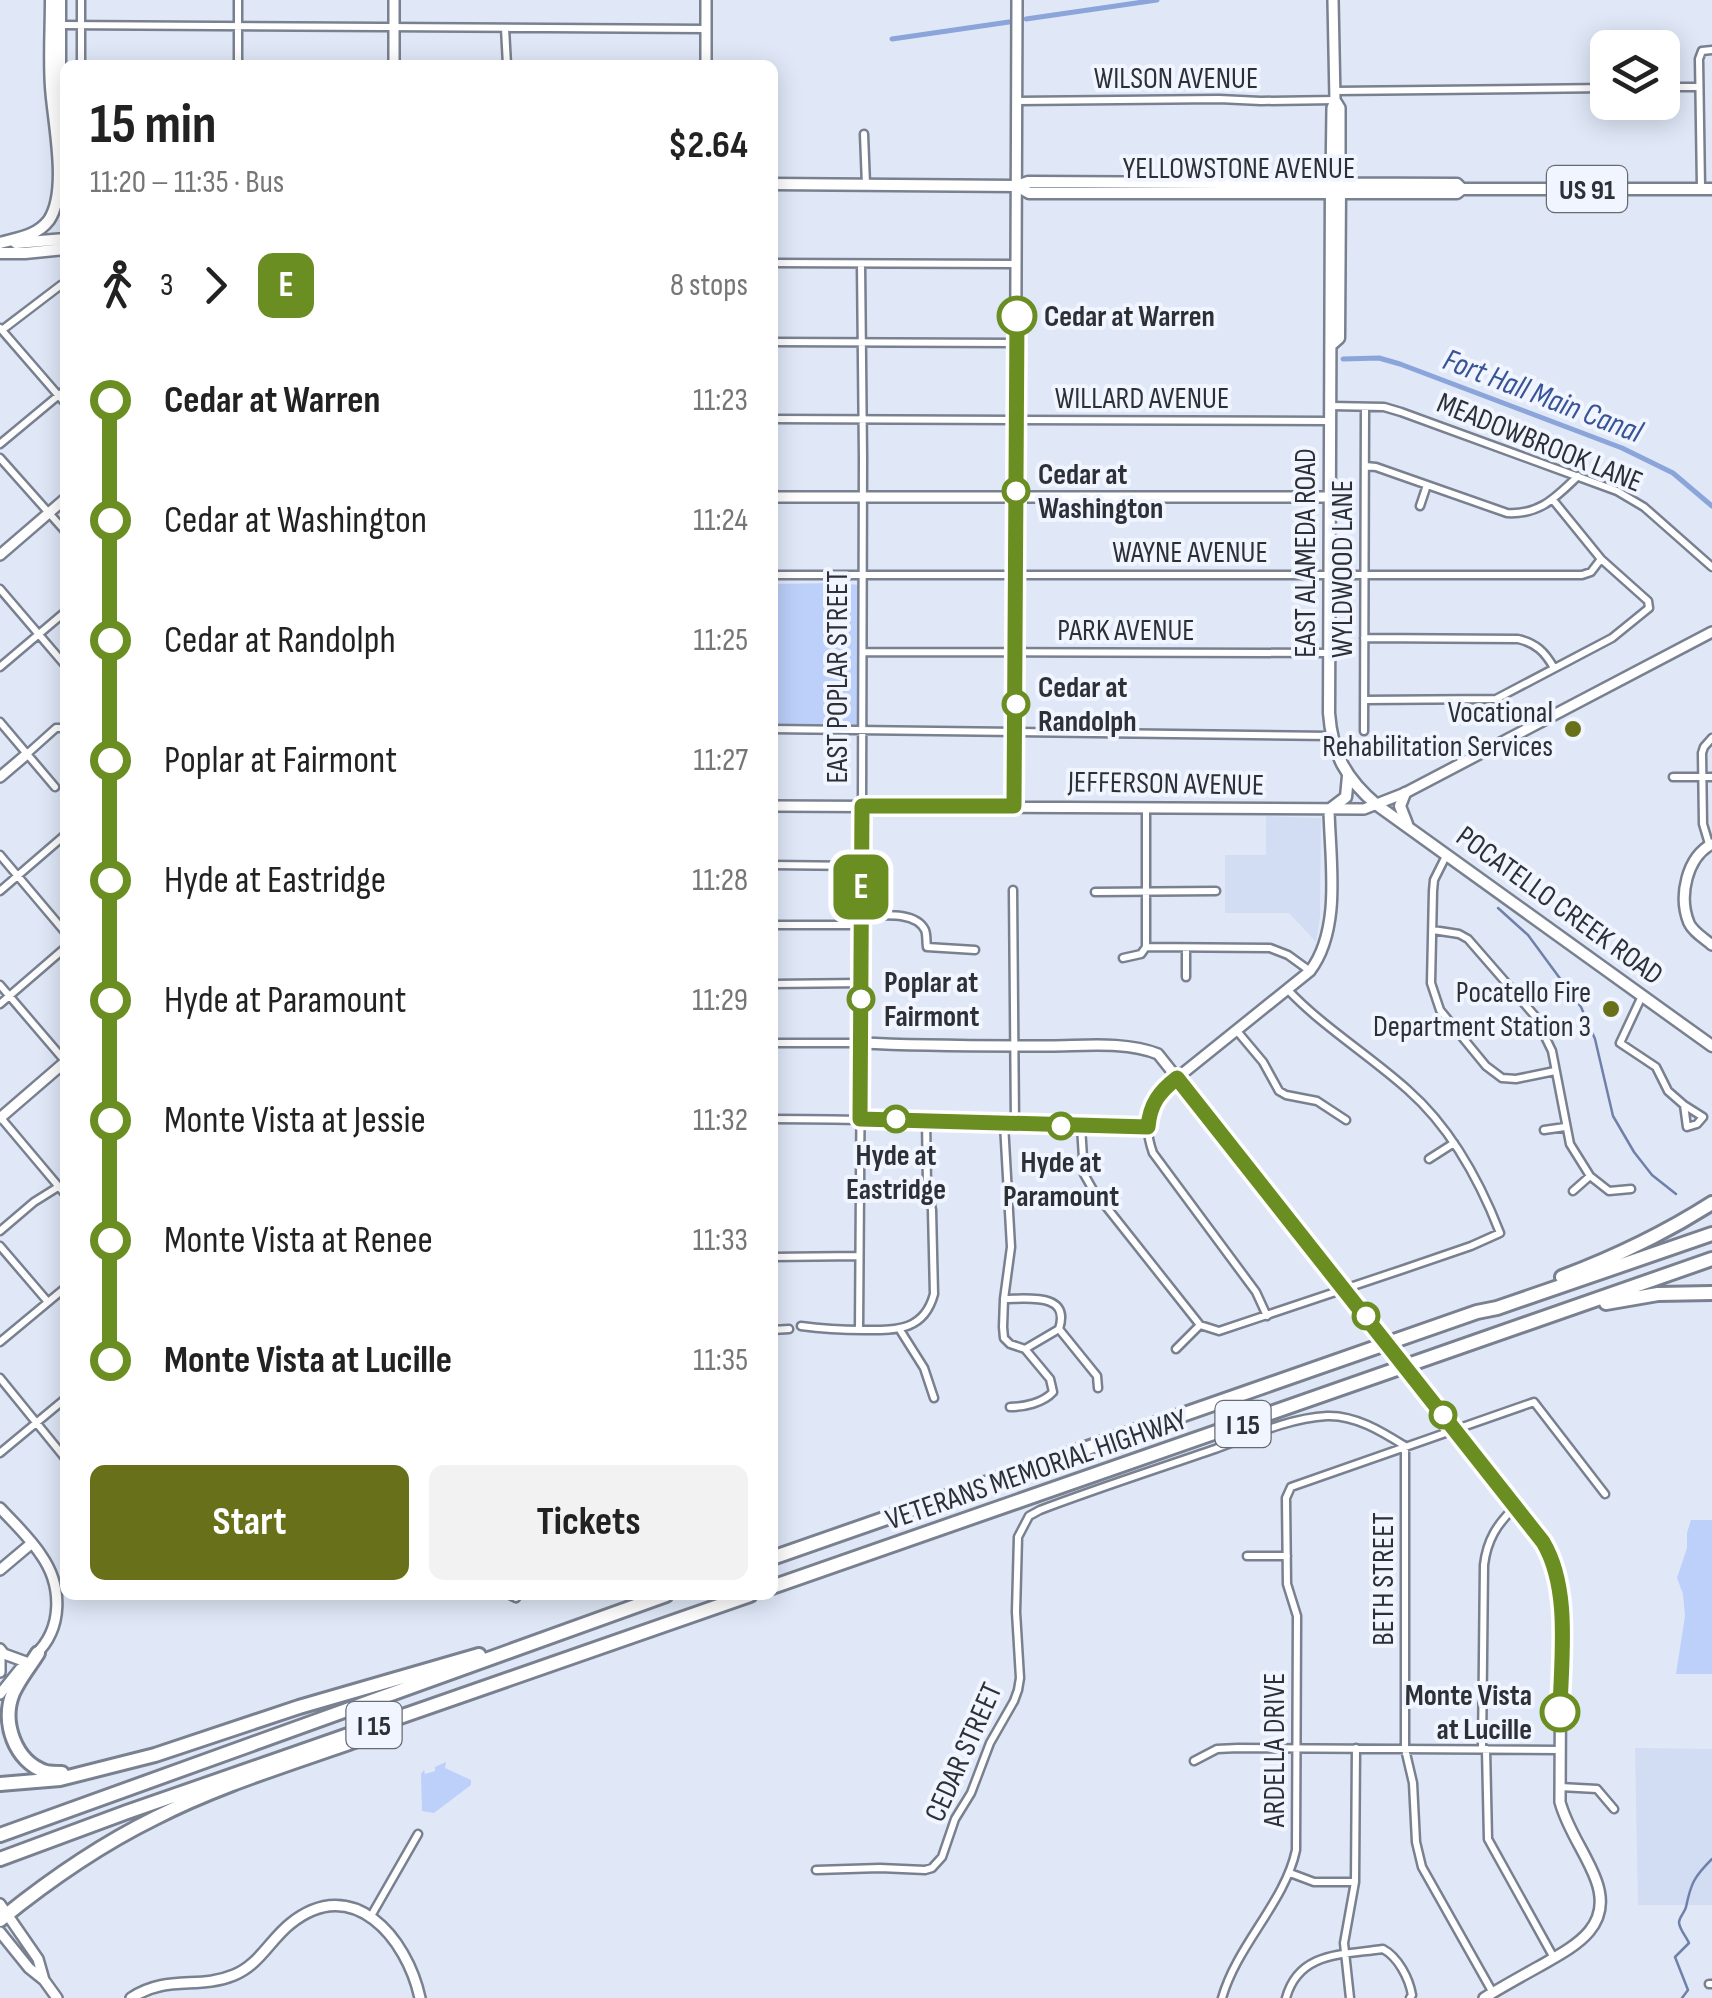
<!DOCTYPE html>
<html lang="en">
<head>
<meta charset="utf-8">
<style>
	body { margin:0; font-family:"Sofia Sans Condensed",sans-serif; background:#f2f2f2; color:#222; height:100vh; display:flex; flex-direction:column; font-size:38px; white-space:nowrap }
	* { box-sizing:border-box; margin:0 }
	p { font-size:32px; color:#767676 }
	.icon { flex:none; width:55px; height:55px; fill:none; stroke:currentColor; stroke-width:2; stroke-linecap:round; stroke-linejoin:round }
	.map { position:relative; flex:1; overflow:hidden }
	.details { position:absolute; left:60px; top:60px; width:718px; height:1540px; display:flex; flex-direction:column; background:#fff; border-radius:15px; box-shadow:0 5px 25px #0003 }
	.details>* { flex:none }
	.badge { padding:0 20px; border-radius:15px; font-size:35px; line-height:65px }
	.controls { position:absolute; left:1590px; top:30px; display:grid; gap:20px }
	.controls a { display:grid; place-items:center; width:90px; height:90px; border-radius:15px; background:#fff; box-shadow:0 5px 25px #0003; font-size:50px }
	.map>.badge { position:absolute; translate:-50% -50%; box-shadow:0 0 0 5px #fff }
	.legs { display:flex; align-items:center; gap:15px; height:110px; padding:0 30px; font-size:32px }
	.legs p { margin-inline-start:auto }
	.head { display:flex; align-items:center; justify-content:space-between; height:170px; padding:0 30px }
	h1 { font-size:55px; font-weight:700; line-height:75px }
	.primary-button { display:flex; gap:20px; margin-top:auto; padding:20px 30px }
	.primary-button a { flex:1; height:115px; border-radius:15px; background:#687119; color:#fff; font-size:40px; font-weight:700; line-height:115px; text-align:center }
	.primary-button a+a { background:#f2f2f2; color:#222 }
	ul { padding:0 30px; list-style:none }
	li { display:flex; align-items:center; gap:35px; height:120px; font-size:38px }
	li i { display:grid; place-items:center; width:15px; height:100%; margin:0 12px; background:currentColor }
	li i::after { content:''; width:25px; height:25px; margin:-12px; border:8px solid; border-radius:50%; background:#fff }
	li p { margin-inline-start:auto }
	li:first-child i { background:linear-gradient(#0000 50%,currentColor 0) }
	li:last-child i { background:linear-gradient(currentColor 50%,#0000 0) }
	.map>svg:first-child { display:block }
</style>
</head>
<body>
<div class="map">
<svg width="1712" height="1998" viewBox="0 0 1712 1998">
	<rect width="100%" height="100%" fill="#e0e8f8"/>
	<path fill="#d2ddf4" d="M1266,816L1321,818L1320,917L1316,942L1289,913H1225V855H1266Z
		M1635,1748L1712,1749V1905H1638Z"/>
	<path fill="#bdd0fa" d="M836,583L861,585L859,727L773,726V584Z
		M1691,1520H1712V1674H1676L1685,1616L1683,1594L1677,1578L1687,1548V1533Z
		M446,1762L445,1768L471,1780V1785L434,1813L422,1811L421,1774L424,1770L425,1774L435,1771V1767Z"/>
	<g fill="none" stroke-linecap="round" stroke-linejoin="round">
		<path stroke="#6f81a9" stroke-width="2.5" d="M1498,908L1528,935L1581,1007L1595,1039L1613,1116L1634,1152L1652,1175L1676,1194
			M1682,1998L1688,1990L1675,1957L1689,1943C1686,1936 1679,1929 1679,1922C1680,1916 1685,1912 1686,1907C1691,1883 1694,1877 1712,1859"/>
		<path stroke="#8ba4da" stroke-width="5" d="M1026,19L1157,0
			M892,39L1009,22
			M1343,359L1379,358L1400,364L1622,448L1673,473L1712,506"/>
		<defs>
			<path id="street" d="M60,25L706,29
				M505,28L507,65
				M81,65V0
				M238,65V0
				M1662,87H1699
				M1335,91L1608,88
				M1017,101L1219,99L1261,101L1335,100
				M864,134L866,185
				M1701,188L1699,59L1702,51L1712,50
				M772,263L1016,264
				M861,264L863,458L862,806
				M0,328L65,403
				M2,330L61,285
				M772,342L1016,343
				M1330,406L1384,407L1401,412L1617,491L1644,507L1712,567
				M772,419L1329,421
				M0,444L65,390
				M0,458L65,531
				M1365,466L1376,467L1507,513C1540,515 1556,497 1578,476
				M1553,500L1601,559L1648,601L1649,608
				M1420,506L1427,485
				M772,575H1582L1591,572L1601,559
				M0,589L65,665
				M1364,638L1518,639C1536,643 1545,652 1554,668
				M863,652L1329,653
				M0,667L65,612
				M1364,700L1496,699L1612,638L1649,608
				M0,722L55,787
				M772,729L1331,736
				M1364,731L1365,407
				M27,754L56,728H65
				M1673,777H1712
				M1146,808V947
				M1709,844L1703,824L1702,753L1704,747L1712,738
				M0,855L65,932
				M1446,856L1434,880L1433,891L1431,983L1440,1010L1486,1066L1502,1078L1516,1079L1555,1071
				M772,865L861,866
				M1013,890L1015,1124
				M0,891L65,835
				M1095,892L1216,891
				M862,916C879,916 915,910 925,930C927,935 926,941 927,947L975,950
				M772,925H861
				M1433,930L1459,934L1468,939L1535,1016L1552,1051L1570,1144L1590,1176L1609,1191L1631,1189
				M1146,947L1270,948L1288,955L1310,971
				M1186,949V977
				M1123,958L1141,954L1146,947
				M772,984L861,983
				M0,985L65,1061
				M1642,996L1620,1043L1656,1067L1668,1091L1684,1105L1703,1117L1697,1124L1687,1127L1684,1105
				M0,1004L65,948
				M1237,1031L1263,1062L1279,1091L1286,1095L1317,1101L1346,1120
				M772,1043H861L859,1330
				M1177,1078C1150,1099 1141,1120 1153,1153L1256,1292L1267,1316
				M1,1118L65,1194
				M772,1119C898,1119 1023,1124 1148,1127
				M1004,1124L1011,1247L1004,1299L1003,1327L1004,1338L1010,1344L1025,1349
				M1081,1126L1084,1174L1093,1190L1200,1325
				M1544,1130L1565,1127
				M1429,1159L1454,1143
				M1573,1191L1590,1176
				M0,1231L34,1202L58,1187
				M0,1246L48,1302
				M772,1257L859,1256
				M1004,1299C1027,1299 1071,1292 1059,1329L1025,1349L1050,1379L1053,1392C1043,1403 1024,1407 1010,1407
				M1200,1325L1219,1331L1404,1269L1471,1246L1500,1233C1479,1179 1451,1128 1408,1090C1369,1055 1323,1027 1288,990
				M801,1326C823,1329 843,1330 864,1330C897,1330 924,1331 934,1294L932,1210L927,1185L926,1119
				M1059,1329L1097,1376L1098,1388
				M772,1330L789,1329
				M900,1330L924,1368L934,1398
				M0,1342L65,1288
				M1176,1349L1200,1325
				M0,1378L65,1458
				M0,1453L65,1399
				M1247,1556H1287
				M510,1595L516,1598L518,1595
				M1482,1749L1484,1565C1487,1540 1497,1524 1515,1507
				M1486,1749L1488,1839L1554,1958
				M1194,1761L1217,1749L1238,1748L1560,1750
				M1560,1787L1597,1789L1614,1809
				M816,1870L880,1868L925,1870L932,1868L942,1857L955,1819L971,1793L990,1743L1014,1701L1018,1690L1020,1678L1016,1612L1018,1537L1029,1516L1040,1510C1098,1488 1157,1469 1215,1449C1250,1436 1289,1418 1327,1416C1355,1415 1381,1431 1405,1446V1749L1413,1783L1416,1842L1422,1867L1493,1993
				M1290,1873L1314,1882H1355
				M371,1916L418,1834
				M1709,1984H1712
				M1222,1998C1237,1945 1285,1902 1296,1850L1297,1616L1287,1584L1286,1498L1291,1487L1534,1402L1605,1494
				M1286,1998C1299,1951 1343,1955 1383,1949C1398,1957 1409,1978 1412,1995L1410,1998
				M1350,1998L1344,1943L1355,1882L1356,1748"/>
			<path id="secondary" d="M706,0V65
				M394,65V0
				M1335,100L1340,108V183
				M1331,183L1332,108L1335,100L1333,0
				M62,184L65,210
				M772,497H1330
				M0,555L65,499
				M0,777L27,754
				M772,806L1364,809L1405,793L1712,632
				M862,806L861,1043C924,1046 986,1046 1049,1046C1084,1046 1125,1041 1158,1054L1370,1321
				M1014,806L1017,0
				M1712,844C1687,857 1678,896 1689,923C1693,932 1704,938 1712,945
				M1177,1078L1310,971C1342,929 1330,860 1329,810
				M0,1118L65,1062
				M1422,1388L1543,1542L1555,1565L1561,1591L1560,1802C1568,1831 1586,1853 1596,1880C1614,1928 1573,1947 1538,1967C1520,1977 1502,1987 1484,1998
				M0,1508C14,1523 30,1538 41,1555C63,1586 63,1629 35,1655
				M0,1570L32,1543
				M0,1649L4,1654L26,1662
				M0,1656V1672
				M0,1694L20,1669
				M0,1904L38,1959L44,1980
				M0,1932L29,1968L44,1980L57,1998
				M131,1998C168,1974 198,1990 234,1975C259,1965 270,1940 290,1924C353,1873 407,1938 420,1998"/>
			<path id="primary" d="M60,0V78L65,134
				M1331,183L1329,713C1332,754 1346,779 1377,805L1712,1046
				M772,184L1017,186L1028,182L1457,184L1462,189
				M1017,186L1029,193H1457L1462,189H1712
				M0,243C18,238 37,236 49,220C69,190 53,121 51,87C49,58 51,29 51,0
				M16,243L65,239
				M0,253H25L65,249
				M1331,345L1339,338L1340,189
				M1405,793L1400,806L1407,824
				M1329,810L1346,797L1348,776"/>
			<path id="highway" d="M1562,1277C1615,1257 1665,1233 1712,1203
				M1606,1303L1658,1294L1712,1293
				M772,1558L1477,1312L1497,1308L1712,1234
				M772,1587L1712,1259
				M38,1653C30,1666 19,1679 13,1693C1,1722 15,1762 46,1772C51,1773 57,1773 62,1773
				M0,1784L60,1779L155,1755L299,1707L479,1655
				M0,1835L666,1595
				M0,1859L127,1812L750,1595
				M0,1920C48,1881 100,1845 155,1818C219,1785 290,1764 357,1740"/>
		</defs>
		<use href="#street" stroke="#79808f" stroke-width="11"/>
		<use href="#secondary" stroke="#79808f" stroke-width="14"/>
		<use href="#primary" stroke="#79808f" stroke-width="15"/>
		<use href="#highway" stroke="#79808f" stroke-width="18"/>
		<use href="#street" stroke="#fff" stroke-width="6"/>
		<use href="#secondary" stroke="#fff" stroke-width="9"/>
		<use href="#primary" stroke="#fff" stroke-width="10"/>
		<use href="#highway" stroke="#fff" stroke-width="12"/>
		<defs>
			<path id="secondary-bridge" d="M1370,1321L1422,1388"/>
		</defs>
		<use href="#secondary-bridge" stroke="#79808f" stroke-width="14" stroke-linecap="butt"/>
		<use href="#secondary-bridge" stroke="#fff" stroke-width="9"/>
	</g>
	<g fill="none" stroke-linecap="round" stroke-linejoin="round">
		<defs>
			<path id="line-1" d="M1017,316L1014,806H862L860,1119L1148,1127C1150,1104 1159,1092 1177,1078L1543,1542C1571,1589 1561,1658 1560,1712"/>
		</defs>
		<use href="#line-1" stroke="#fff" stroke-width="22"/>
		<use href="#line-1" stroke="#6b8e23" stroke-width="15"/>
	</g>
	<g fill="#fff" stroke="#6b8e23" stroke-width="5">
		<circle cx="1017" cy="316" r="18"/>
		<circle cx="1016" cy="491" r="12"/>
		<circle cx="1016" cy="704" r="12"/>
		<circle cx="861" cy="999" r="12"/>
		<circle cx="896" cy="1119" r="12"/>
		<circle cx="1061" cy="1126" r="12"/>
		<circle cx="1366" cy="1316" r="12"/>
		<circle cx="1443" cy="1415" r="12"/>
		<circle cx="1560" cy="1712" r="18"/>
	</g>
	<g fill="#687119" stroke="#f0f5ff" stroke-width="4">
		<circle cx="1573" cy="729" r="10"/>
		<circle cx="1611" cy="1009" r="10"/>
	</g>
	<g text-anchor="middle" stroke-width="8" stroke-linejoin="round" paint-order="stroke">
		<g fill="#f0f5ff" stroke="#686b72" stroke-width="2.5">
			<rect x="1547" y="166" width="80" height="46" rx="8"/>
			<rect x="1215.5" y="1401" width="55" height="46" rx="8"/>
			<rect x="346.5" y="1702" width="55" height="46" rx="8"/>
		</g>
		<g font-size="28" font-weight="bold" fill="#2d3036">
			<text x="1587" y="199">US 91</text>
			<text x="1243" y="1434">I 15</text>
			<text x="374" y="1735">I 15</text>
		</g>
		<g font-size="30" fill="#2d3036" stroke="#f0f5ff">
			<text x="1176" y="88">WILSON AVENUE</text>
			<text x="1239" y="178">YELLOWSTONE AVENUE</text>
			<text x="1142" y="408">WILLARD AVENUE</text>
			<text transform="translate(1540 442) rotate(22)" y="10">MEADOWBROOK LANE</text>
			<text x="1190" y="562">WAYNE AVENUE</text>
			<text transform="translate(1305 553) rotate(-90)" y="10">EAST ALAMEDA ROAD</text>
			<text transform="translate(1342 569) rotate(-90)" y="10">WYLDWOOD LANE</text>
			<text x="1126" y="640">PARK AVENUE</text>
			<text transform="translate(837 677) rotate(-90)" y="10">EAST POPLAR STREET</text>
			<text transform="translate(1166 783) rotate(1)" y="10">JEFFERSON AVENUE</text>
			<text transform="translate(1560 905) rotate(36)" y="10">POCATELLO CREEK ROAD</text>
			<text transform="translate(1036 1469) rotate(-19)" y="10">VETERANS MEMORIAL HIGHWAY</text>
			<text transform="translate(1383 1579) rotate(-90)" y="10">BETH STREET</text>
			<text transform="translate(1274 1750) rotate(-90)" y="10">ARDELLA DRIVE</text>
			<text transform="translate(963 1752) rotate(-66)" y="10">CEDAR STREET</text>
		</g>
		<g font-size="30" font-weight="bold" fill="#2d3036" stroke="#f0f5ff" text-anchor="start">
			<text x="1044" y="326">Cedar at Warren</text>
			<text x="1038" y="484">Cedar at<tspan x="1038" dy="34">Washington</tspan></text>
			<text x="1038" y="697">Cedar at<tspan x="1038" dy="34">Randolph</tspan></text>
			<text x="884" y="992">Poplar at<tspan x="884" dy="34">Fairmont</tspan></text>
			<text x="896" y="1165" text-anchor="middle">Hyde at<tspan x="896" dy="34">Eastridge</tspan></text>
			<text x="1061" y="1172" text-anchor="middle">Hyde at<tspan x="1061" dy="34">Paramount</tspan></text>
			<text x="1532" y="1705" text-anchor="end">Monte Vista<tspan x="1532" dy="34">at Lucille</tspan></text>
		</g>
		<g font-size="30" fill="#2d3036" stroke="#f0f5ff" text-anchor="end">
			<text x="1553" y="722">Vocational<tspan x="1553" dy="34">Rehabilitation Services</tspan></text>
			<text x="1591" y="1002">Pocatello Fire<tspan x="1591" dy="34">Department Station 3</tspan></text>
		</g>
		<g font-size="32" font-style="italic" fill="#395397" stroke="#f0f5ff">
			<text transform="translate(1543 395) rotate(21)" y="11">Fort Hall Main Canal</text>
		</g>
	</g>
</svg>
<div class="controls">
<a><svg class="icon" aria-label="layers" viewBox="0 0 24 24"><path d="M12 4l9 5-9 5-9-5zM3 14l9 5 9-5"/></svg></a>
</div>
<b class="badge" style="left:861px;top:887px;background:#6b8e23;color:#fff">E</b>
<section class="details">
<div class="head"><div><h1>15 min</h1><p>11:20 – 11:35 · Bus</p></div><b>$2.64</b></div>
<div class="legs"><svg class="icon" aria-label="walk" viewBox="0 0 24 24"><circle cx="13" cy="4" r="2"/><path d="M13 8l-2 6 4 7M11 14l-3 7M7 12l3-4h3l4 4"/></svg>3<svg class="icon" aria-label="forward" viewBox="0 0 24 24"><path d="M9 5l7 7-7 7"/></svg><b class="badge" style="background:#6b8e23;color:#fff">E</b><p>8 stops</p></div>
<ul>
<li><i style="color:#6b8e23"></i><b>Cedar at Warren</b><p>11:23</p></li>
<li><i style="color:#6b8e23"></i><span>Cedar at Washington</span><p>11:24</p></li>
<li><i style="color:#6b8e23"></i><span>Cedar at Randolph</span><p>11:25</p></li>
<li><i style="color:#6b8e23"></i><span>Poplar at Fairmont</span><p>11:27</p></li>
<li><i style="color:#6b8e23"></i><span>Hyde at Eastridge</span><p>11:28</p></li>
<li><i style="color:#6b8e23"></i><span>Hyde at Paramount</span><p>11:29</p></li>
<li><i style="color:#6b8e23"></i><span>Monte Vista at Jessie</span><p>11:32</p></li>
<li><i style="color:#6b8e23"></i><span>Monte Vista at Renee</span><p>11:33</p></li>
<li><i style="color:#6b8e23"></i><b>Monte Vista at Lucille</b><p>11:35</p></li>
</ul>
<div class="primary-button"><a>Start</a><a>Tickets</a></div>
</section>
</div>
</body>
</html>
